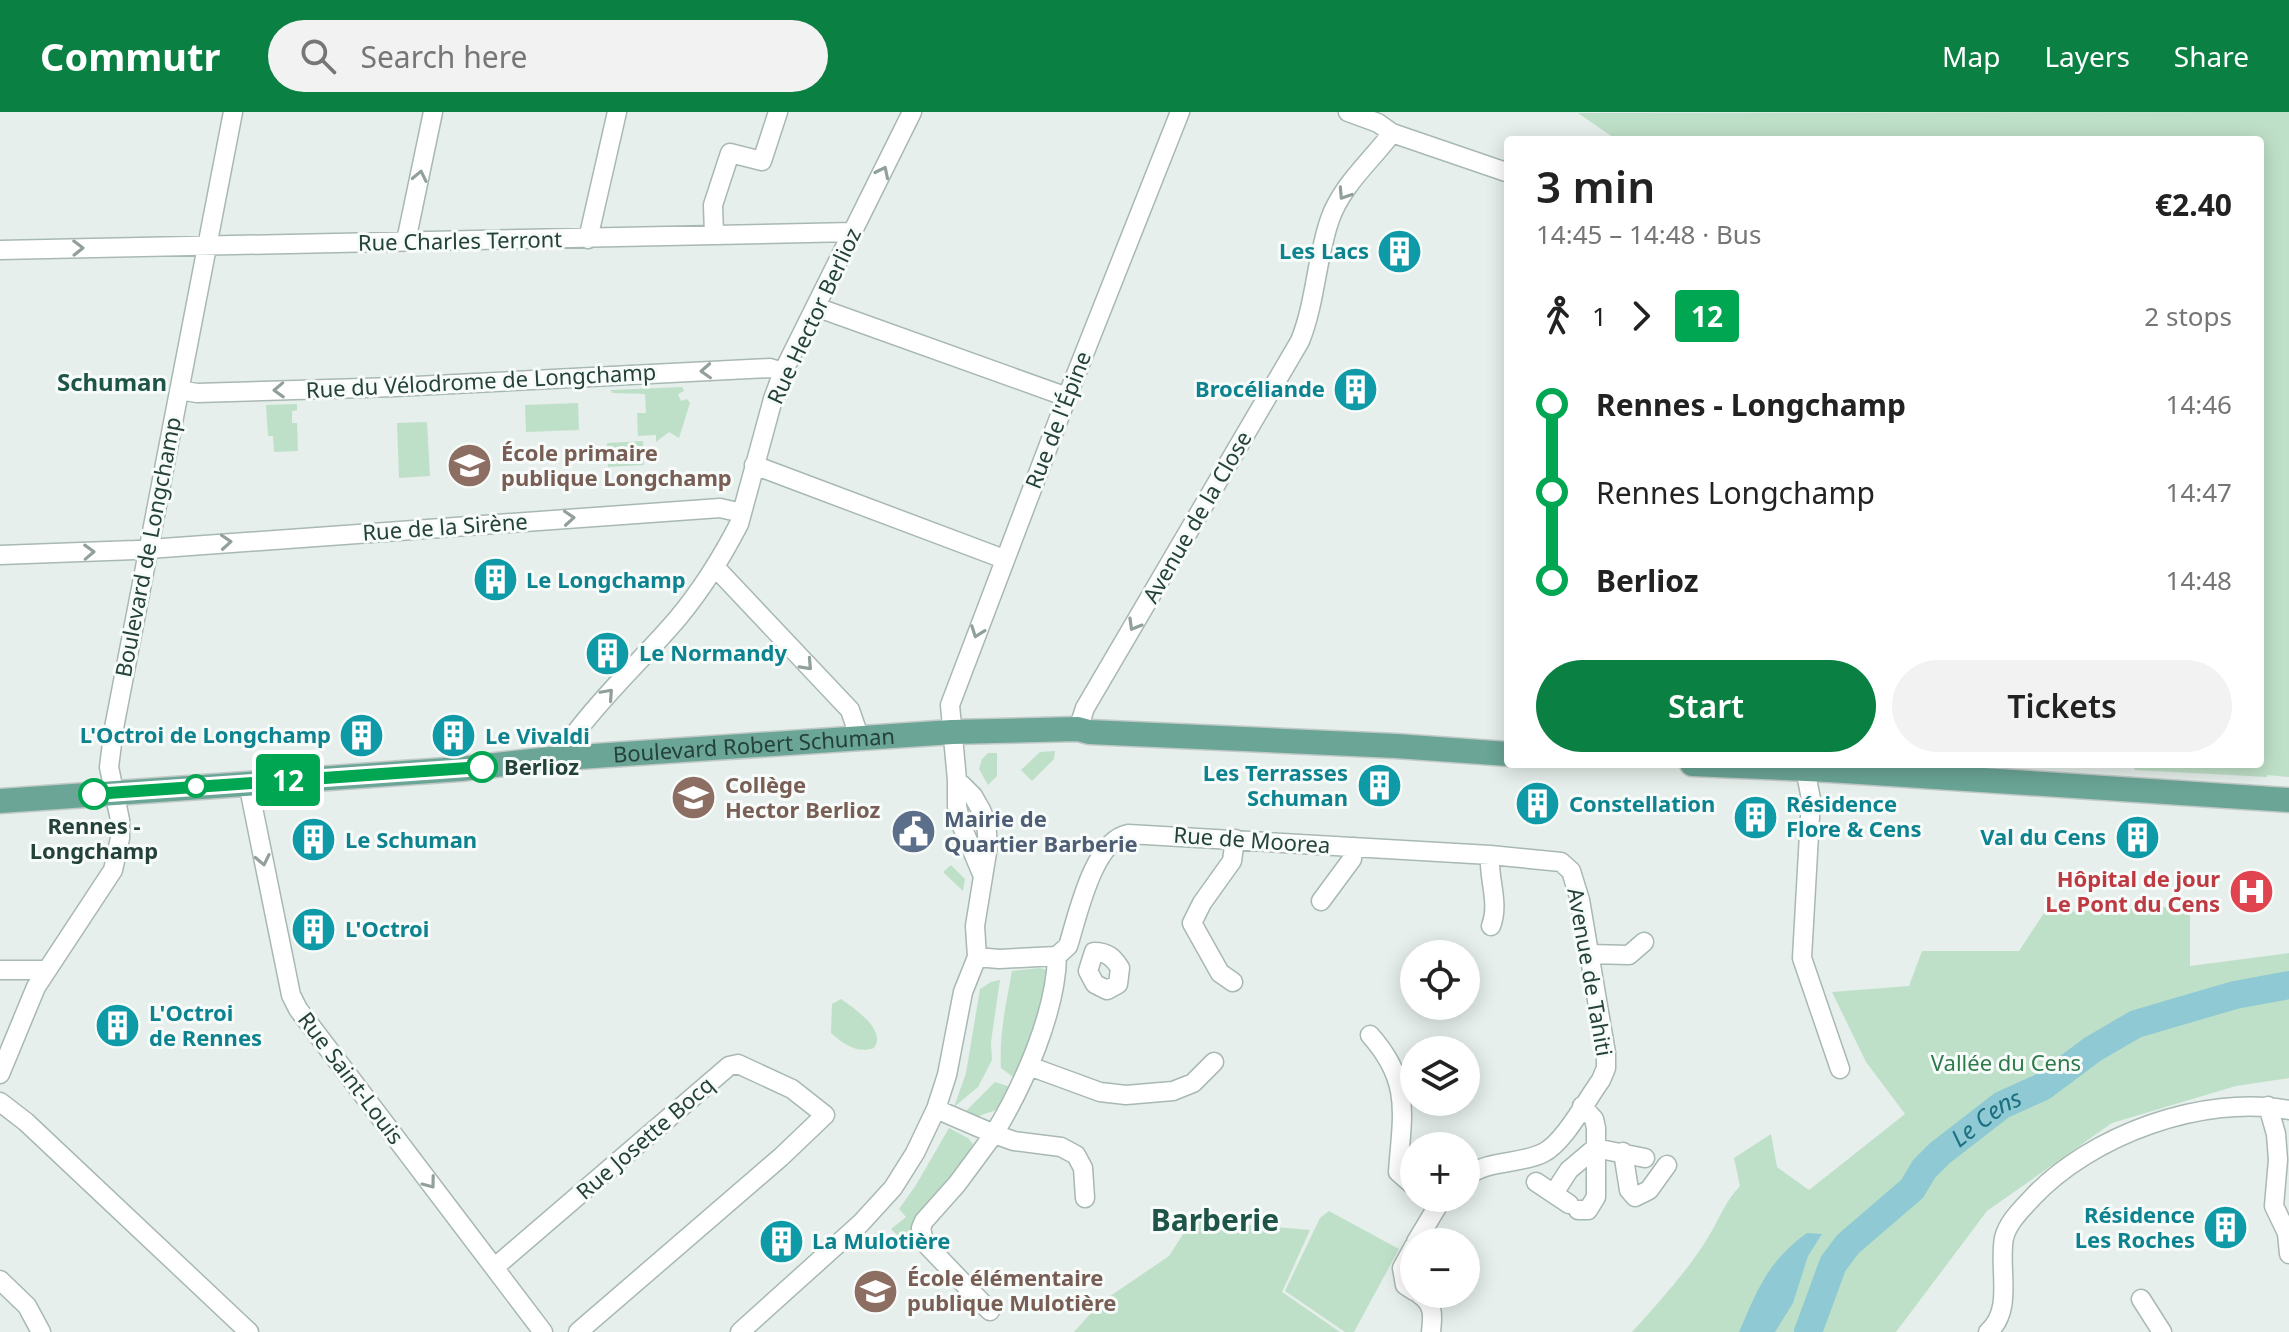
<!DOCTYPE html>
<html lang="en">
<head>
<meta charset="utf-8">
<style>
	body { margin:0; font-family:"Noto Sans",sans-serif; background:#f2f2f2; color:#222; height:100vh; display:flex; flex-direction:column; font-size:30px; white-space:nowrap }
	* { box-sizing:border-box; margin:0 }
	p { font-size:26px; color:#767676 }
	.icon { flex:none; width:44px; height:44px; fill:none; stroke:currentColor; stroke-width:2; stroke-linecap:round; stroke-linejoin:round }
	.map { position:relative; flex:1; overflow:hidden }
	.side { position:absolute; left:1504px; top:24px; width:760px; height:632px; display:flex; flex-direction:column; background:#fff; border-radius:8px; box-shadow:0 4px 20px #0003 }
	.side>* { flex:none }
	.badge { padding:0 16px; border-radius:6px; font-size:28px; line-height:52px }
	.fabs { position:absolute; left:1400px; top:828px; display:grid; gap:16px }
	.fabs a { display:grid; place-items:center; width:80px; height:80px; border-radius:50%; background:#fff; box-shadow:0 4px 20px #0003; font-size:40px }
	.map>.badge { position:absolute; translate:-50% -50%; box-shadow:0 0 0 4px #fff }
	.legs { display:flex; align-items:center; gap:12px; height:88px; padding:0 32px; font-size:26px }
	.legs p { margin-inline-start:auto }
	.head { display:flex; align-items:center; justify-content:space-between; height:136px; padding:0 32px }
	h1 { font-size:44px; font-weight:600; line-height:60px }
	.action { display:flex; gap:16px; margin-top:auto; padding:16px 32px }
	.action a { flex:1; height:92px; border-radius:48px; background:#0b8043; color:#fff; font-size:32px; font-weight:600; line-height:92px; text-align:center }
	.action a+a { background:#f2f2f2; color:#222 }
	ul { padding:0 32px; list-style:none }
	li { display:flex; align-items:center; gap:28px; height:88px; font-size:30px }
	li i { display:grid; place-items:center; width:12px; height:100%; margin:0 10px; background:currentColor }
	li i::after { content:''; width:20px; height:20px; margin:-10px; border:6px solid; border-radius:50%; background:#fff }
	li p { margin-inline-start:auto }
	li:first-child i { background:linear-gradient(#0000 50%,currentColor 0) }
	li:last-child i { background:linear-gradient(currentColor 50%,#0000 0) }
	header { display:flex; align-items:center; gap:48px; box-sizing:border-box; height:112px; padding:0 40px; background:#0b8043; color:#fff }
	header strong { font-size:38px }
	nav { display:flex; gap:44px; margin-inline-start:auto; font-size:28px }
	.search { width:560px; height:72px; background:#f2f2f2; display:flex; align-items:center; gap:20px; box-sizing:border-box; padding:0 28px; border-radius:44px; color:#767676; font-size:30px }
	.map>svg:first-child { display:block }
</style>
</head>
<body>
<header>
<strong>Commutr</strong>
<div class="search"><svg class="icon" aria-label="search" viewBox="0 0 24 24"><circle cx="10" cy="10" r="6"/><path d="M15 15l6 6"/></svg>Search here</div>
<nav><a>Map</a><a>Layers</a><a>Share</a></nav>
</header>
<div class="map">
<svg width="2289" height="1220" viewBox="0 0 2289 1220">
	<rect width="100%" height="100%" fill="#e6efeb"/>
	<path fill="#bfe0c8" d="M2289,0V665L2267,663V665L2135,658L2132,652H2260V28H1617L1578,1Z
		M682,275L684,279L678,282L681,289L687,287L690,291L679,326L669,320L656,330V323L638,324L637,301H646L645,282L613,281L610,278Z
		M578,291L579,318L526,320L525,293Z
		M297,292V298L292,299V311H297L298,339L274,340L273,324H268L266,293Z
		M427,310L430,364L399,366L397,311Z
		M643,329L644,353L608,355L607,331Z
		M1055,639L1054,647L1032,669L1021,658L1040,640Z
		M988,641H997V664L988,673L979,657L982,647Z
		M951,753L965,767L963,779L943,760Z
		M2190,794V854L2289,841V966L2236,974L2112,1011L1987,1099L1896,1220H1632C1659,1190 1686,1161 1707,1127C1718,1110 1725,1089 1740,1074L1734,1046L1771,1022L1777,1055L1809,1078L1905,1002L1866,950L1832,880L1909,874L1922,839H2019L2044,801Z
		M1039,856L1048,858L1051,864L1017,968L1001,956C999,923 1006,892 1012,859Z
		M1000,868L991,930L992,948L978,975L954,995L966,961L980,877L991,870Z
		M841,887C855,897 887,918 874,936C858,942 843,932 831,921L832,892Z
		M995,970L1014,976L1005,995L970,1007L962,1003Z
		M949,1016L968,1026L973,1032L967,1044L913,1110V1124L919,1136L914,1140L891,1117L906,1105L899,1097L916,1073Z
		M1329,1099L1399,1137L1354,1220H1345L1285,1179L1320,1106Z
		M1192,1108L1310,1118L1282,1180L1340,1220H1074L1100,1191L1169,1144Z"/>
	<path fill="#8ec9d4" d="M1807,1121L1822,1122L1808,1144L1793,1191L1775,1220H1739C1758,1177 1767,1150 1807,1121Z"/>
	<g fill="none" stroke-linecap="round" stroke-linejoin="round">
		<path stroke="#8ec9d4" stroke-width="28" id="s1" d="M1808,1220L1833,1152L1848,1132L1912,1077L1924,1057L1940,1041L2002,993L2042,975L2093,937L2136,912L2235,883L2289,873"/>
		<defs>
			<path id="minor" d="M1348,0L1378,11L1392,21L1506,60
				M714,123L713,93L730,41L762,49L778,0
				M588,127L617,0
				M406,129L433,0
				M0,138L853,120
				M816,195L1067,285
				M179,278L197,281L395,275L770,256L783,260
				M754,353L1004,447
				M0,443L135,438L720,396L742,401
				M715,455L850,598L860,627
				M1078,617L1085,596L1300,229C1316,189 1316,147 1330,107C1342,73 1371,49 1392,21
				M566,646L574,623C605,581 644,546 678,506C702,477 722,445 739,412L773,287L783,260L912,0
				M1800,652L1805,657L1811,687L1802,846L1840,957
				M248,671L291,883L298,897L543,1220
				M1490,743C1488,767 1500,791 1491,814
				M982,762L961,712L957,694V668L950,593L1067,285L1180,0
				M1321,789L1352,747L1353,735
				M1094,840C1107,840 1113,845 1120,856L1118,872L1107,878L1095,872L1088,859Z
				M1589,842L1629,843L1644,830
				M1057,844L1068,834C1078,803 1093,729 1128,722L1490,743L1561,750L1571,759L1580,788L1606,941V956L1601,968C1587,987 1564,1031 1543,1041C1518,1053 1489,1047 1466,1065
				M977,845L999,847L1057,844
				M0,858H46
				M1233,870L1220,861L1192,811L1202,791L1232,749L1235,727
				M1370,923C1412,970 1402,1003 1398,1060L1414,1074
				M1029,954L1100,980L1126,983L1173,979L1193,971L1214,950
				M0,962L36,875L113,758L120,726V708L109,655L114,616L233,0
				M0,990L26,1010L249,1220
				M2268,994L2276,1022L2278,1048L2274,1094L2287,1121L2289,1142
				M936,997L994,1022C1023,974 1056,901 1057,844
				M1623,1040L1629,1078L1635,1085L1649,1078L1667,1053
				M1536,1070L1569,1092
				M1554,1081L1569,1058L1595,1036L1645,1046
				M1578,1098H1588L1596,1085V1016L1594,1007L1582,994
				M1416,1130L1440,1090
				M1414,1134L1402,1156L1405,1173L1414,1179
				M495,1155L729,954L738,952L792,977L825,1003L781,1045L578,1220
				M0,1168L27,1194L41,1220
				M1419,1182C1434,1192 1433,1203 1431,1220
				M2141,1187L2162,1220
				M990,1199L924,1130L921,1116L924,1109L957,1072L994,1022L1014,1029L1061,1035L1076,1043L1083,1056L1085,1086
				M740,1220L861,1111L893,1076L915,1041L936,997L947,963L963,880L977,845L975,814L988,734L986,710L981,698L973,684L957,668
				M1988,1220C2014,1198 1998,1156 2004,1126C2008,1110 2021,1098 2032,1086C2091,1023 2203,982 2289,998"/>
			<g id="primary">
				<path d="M1692,652L1829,658L2289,688"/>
				<path id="s2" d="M0,689L460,657L549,647L952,620L1078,617L1089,620L1396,634L1508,642"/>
			</g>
		</defs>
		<use href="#minor" stroke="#a8b8b2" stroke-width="21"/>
		<use href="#primary" stroke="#c2cac8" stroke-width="27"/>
		<use href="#minor" stroke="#fff" stroke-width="18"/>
		<use href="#primary" stroke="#6aa596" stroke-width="24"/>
	</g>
	<defs><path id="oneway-chevron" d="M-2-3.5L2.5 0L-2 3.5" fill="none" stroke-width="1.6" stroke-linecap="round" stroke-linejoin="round" transform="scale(2)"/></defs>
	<g stroke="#92a09c">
		<use href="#oneway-chevron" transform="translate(883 60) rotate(-64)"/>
		<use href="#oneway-chevron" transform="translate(420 64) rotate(-78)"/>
		<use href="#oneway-chevron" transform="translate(1344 82) rotate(123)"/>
		<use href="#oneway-chevron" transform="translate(78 136) rotate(-1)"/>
		<use href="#oneway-chevron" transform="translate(706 259) rotate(177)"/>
		<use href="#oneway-chevron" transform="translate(279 278) rotate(178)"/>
		<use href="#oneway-chevron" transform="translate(569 406) rotate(-4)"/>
		<use href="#oneway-chevron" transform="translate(226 430) rotate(-4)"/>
		<use href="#oneway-chevron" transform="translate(89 440) rotate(-2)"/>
		<use href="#oneway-chevron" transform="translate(1134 513) rotate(120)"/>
		<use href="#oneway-chevron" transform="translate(977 520) rotate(110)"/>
		<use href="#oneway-chevron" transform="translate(807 553) rotate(47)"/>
		<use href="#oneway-chevron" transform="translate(608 582) rotate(-48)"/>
		<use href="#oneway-chevron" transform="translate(263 748) rotate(78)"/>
		<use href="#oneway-chevron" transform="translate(430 1071) rotate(53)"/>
	</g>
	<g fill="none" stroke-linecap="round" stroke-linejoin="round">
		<defs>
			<path id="line-1" d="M94,682L482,655"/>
		</defs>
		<use href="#line-1" stroke="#fff" stroke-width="18"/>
		<use href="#line-1" stroke="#00a651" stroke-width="12"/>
	</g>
	<defs>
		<symbol id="building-disc" viewBox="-11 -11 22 22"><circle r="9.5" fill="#0f9aa8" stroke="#f7fbf9"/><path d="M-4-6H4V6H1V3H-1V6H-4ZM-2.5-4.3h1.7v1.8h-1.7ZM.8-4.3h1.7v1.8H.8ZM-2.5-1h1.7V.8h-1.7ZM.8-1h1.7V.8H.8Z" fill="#fff"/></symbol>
		<symbol id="school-disc" viewBox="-11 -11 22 22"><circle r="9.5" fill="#8d6e63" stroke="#f7fbf9"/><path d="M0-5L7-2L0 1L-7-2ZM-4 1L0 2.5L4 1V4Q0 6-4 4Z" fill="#fff"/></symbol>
		<symbol id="civic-disc" viewBox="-11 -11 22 22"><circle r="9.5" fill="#5c6f8a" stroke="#f7fbf9"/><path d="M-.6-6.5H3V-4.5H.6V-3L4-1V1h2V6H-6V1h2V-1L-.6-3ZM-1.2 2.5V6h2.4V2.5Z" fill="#fff"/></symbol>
		<symbol id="hospital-disc" viewBox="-11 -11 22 22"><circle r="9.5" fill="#e0444e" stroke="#f7fbf9"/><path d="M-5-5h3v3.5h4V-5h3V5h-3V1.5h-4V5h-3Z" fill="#fff"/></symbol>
	</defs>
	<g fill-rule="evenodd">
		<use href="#building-disc" x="1374" y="114" width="51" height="51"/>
		<use href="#building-disc" x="1330" y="252" width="51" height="51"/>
		<use href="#school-disc" x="444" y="328" width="51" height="51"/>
		<use href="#building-disc" x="470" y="442" width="51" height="51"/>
		<use href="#building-disc" x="582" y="516" width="51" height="51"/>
		<use href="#building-disc" x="336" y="598" width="51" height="51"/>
		<use href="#building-disc" x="428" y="598" width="51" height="51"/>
		<use href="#building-disc" x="1354" y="648" width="51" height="51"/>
		<use href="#school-disc" x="668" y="660" width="51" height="51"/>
		<use href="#building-disc" x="1512" y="666" width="51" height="51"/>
		<use href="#building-disc" x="1730" y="680" width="51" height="51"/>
		<use href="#civic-disc" x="888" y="694" width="51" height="51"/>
		<use href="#building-disc" x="2112" y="700" width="51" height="51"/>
		<use href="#building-disc" x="288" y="702" width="51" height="51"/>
		<use href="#hospital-disc" x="2226" y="754" width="51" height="51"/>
		<use href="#building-disc" x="288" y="792" width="51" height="51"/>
		<use href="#building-disc" x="92" y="888" width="51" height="51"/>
		<use href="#building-disc" x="2200" y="1090" width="51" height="51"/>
		<use href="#building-disc" x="756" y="1104" width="51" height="51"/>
		<use href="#school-disc" x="850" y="1154" width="51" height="51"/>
	</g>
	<g fill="#fff" stroke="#00a651" stroke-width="4">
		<circle cx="482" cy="655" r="14"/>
		<circle cx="196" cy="674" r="10"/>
		<circle cx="94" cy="682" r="14"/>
	</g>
	<g text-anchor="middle" stroke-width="6" stroke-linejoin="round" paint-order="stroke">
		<g font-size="22" fill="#24423a" stroke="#f7fbf9">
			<text transform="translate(460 129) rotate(-1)" y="8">Rue Charles Terront</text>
			<text transform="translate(814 204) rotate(-65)" y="8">Rue Hector Berlioz</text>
			<text transform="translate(481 269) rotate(-3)" y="8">Rue du Vélodrome de Longchamp</text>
			<text transform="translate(1058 308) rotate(-69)" y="8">Rue de l'Épine</text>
			<text transform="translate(1197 405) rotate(-60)" y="8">Avenue de la Close</text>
			<text transform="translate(445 415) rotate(-4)" y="8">Rue de la Sirène</text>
			<text transform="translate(148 435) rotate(-79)" y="8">Boulevard de Longchamp</text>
			<text dy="8" stroke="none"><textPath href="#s2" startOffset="756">Boulevard Robert Schuman</textPath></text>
			<text transform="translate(1252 728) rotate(4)" y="8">Rue de Moorea</text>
			<text transform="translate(1590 860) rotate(80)" y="8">Avenue de Tahiti</text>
			<text transform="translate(351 966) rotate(53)" y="8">Rue Saint-Louis</text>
			<text transform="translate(645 1026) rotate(-41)" y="8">Rue Josette Bocq</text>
		</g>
		<g font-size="22" font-weight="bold" fill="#0d838f" stroke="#f7fbf9" text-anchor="start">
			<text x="1369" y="147" text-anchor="end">Les Lacs</text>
			<text x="1325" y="285" text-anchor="end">Brocéliande</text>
			<text x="526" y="476">Le Longchamp</text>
			<text x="639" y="549">Le Normandy</text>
			<text x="331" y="631" text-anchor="end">L'Octroi de Longchamp</text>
			<text x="485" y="632">Le Vivaldi</text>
			<text x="1348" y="669" text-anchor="end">Les Terrasses<tspan x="1348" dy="25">Schuman</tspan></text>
			<text x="1569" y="700">Constellation</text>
			<text x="1786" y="700">Résidence<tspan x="1786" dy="25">Flore &amp; Cens</tspan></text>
			<text x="2106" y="733" text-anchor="end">Val du Cens</text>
			<text x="345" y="736">Le Schuman</text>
			<text x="345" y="825">L'Octroi</text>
			<text x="149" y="909">L'Octroi<tspan x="149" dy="25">de Rennes</tspan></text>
			<text x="2195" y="1111" text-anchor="end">Résidence<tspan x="2195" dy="25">Les Roches</tspan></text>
			<text x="812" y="1137">La Mulotière</text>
		</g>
		<g font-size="22" font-weight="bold" fill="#785e54" stroke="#f7fbf9" text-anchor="start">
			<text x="501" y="349">École primaire<tspan x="501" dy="25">publique Longchamp</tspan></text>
			<text x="725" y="681">Collège<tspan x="725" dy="25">Hector Berlioz</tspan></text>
			<text x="907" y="1174">École élémentaire<tspan x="907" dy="25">publique Mulotière</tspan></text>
		</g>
		<g font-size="22" font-weight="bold" fill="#24423a" stroke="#f7fbf9" text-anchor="start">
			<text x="504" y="663">Berlioz</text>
			<text x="94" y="722" text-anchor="middle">Rennes -<tspan x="94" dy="25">Longchamp</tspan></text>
		</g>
		<g font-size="22" font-weight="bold" fill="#4e5e75" stroke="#f7fbf9" text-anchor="start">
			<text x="944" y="715">Mairie de<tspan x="944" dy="25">Quartier Barberie</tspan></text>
		</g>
		<g font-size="22" font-weight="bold" fill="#be3a42" stroke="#f7fbf9" text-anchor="end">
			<text x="2220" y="775">Hôpital de jour<tspan x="2220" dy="25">Le Pont du Cens</tspan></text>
		</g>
		<g font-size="22" fill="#2d7a4b" stroke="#f7fbf9">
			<text x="2006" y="959">Vallée du Cens</text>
		</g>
		<g font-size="24" font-weight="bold" fill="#1f5548" stroke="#f7fbf9">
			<text x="112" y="279">Schuman</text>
		</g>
		<g font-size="24" font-style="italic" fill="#1c6f80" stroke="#f7fbf9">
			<text dy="8" stroke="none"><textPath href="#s1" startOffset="286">Le Cens</textPath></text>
		</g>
		<g font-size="30" font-weight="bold" fill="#1f5548" stroke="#f7fbf9">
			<text x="1215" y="1119">Barberie</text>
		</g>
	</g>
</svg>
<div class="fabs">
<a><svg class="icon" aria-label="locate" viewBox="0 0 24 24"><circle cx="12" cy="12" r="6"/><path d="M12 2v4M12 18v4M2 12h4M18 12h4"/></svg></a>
<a><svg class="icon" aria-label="layers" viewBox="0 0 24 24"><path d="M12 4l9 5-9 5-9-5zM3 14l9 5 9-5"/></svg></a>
<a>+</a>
<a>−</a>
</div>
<b class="badge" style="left:288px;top:668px;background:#00a651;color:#fff">12</b>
<section class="side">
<div class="head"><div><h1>3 min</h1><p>14:45 – 14:48 · Bus</p></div><b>€2.40</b></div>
<div class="legs"><svg class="icon" aria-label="walk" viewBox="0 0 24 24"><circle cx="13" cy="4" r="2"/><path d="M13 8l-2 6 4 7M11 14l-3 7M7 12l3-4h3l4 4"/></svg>1<svg class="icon" aria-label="forward" viewBox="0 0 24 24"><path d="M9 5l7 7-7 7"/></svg><b class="badge" style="background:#00a651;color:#fff">12</b><p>2 stops</p></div>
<ul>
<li><i style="color:#00a651"></i><b>Rennes - Longchamp</b><p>14:46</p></li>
<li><i style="color:#00a651"></i><span>Rennes Longchamp</span><p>14:47</p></li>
<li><i style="color:#00a651"></i><b>Berlioz</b><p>14:48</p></li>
</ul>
<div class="action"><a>Start</a><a>Tickets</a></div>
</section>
</div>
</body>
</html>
